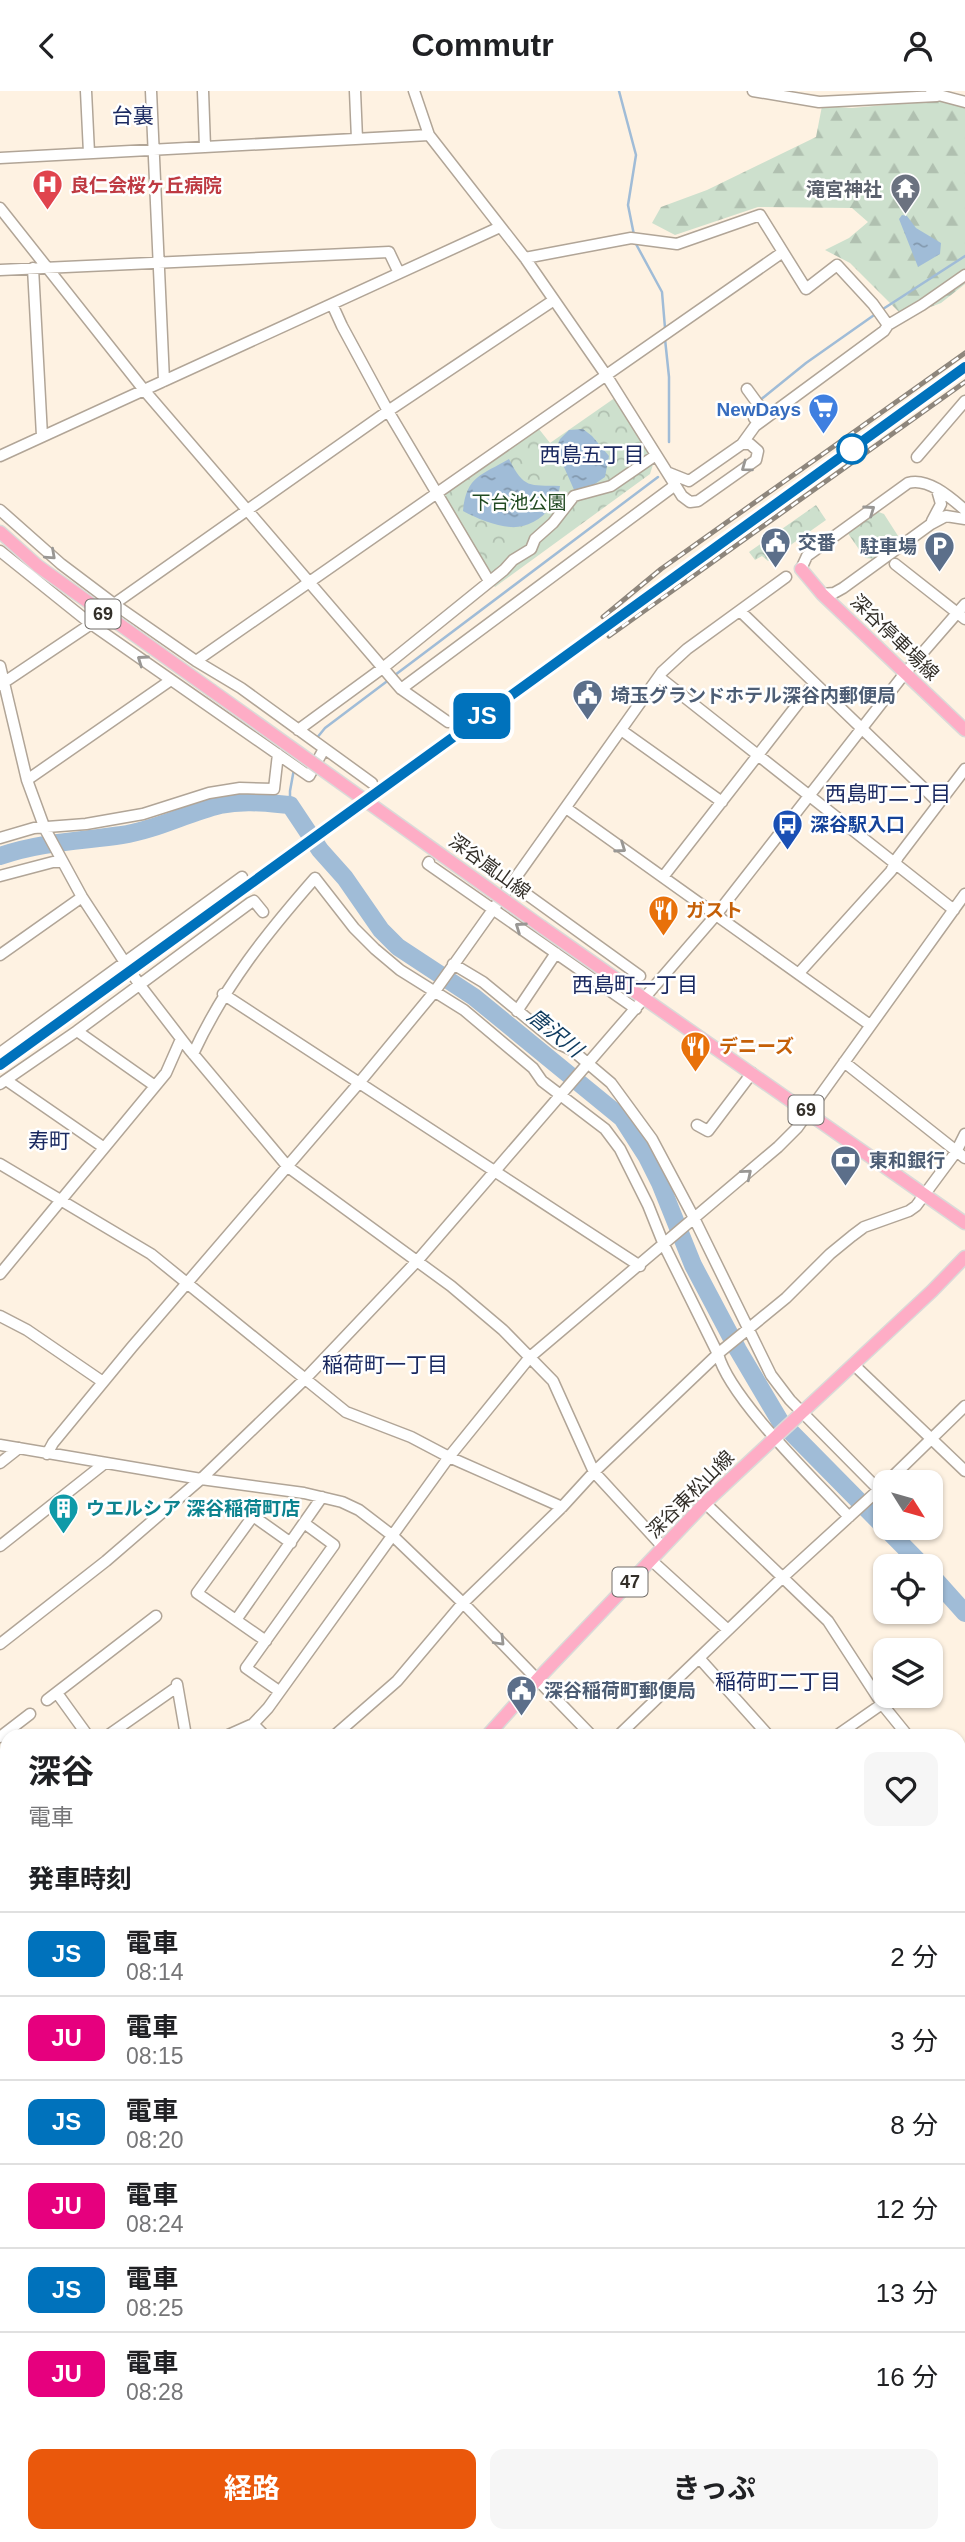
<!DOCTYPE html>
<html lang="ja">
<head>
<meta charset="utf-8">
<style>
	body { margin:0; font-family:Arial,"Noto Sans JP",sans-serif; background:#f6f6f6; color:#202124; height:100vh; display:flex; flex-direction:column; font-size:26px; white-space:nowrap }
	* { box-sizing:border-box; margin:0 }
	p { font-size:23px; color:#757577 }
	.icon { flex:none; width:38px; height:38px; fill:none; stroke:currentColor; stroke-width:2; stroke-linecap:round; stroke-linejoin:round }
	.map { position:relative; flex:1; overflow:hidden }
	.panel { position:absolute; left:0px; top:1638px; width:966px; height:814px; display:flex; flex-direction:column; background:#fff; border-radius:21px 21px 0 0; box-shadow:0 2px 5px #0004 }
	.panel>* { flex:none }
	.badge { padding:0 14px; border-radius:10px; font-size:24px; line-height:46px }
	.needle { width:46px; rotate:127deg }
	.fabs { position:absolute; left:873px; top:1379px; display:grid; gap:14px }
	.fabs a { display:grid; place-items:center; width:70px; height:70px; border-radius:14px; background:#fff; box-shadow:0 2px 5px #0004; font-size:35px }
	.map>.badge { position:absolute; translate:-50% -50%; box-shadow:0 0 0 4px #fff }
	h2 { padding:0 28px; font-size:26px; line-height:63px }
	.round { display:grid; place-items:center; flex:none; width:74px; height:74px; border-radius:14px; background:#f6f6f6 }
	.headline { display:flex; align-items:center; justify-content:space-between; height:119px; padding:0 28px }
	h1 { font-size:33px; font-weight:700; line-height:52px }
	.action { display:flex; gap:14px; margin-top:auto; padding:14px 28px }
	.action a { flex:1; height:80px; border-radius:14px; background:#ea580c; color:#fff; font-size:28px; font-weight:700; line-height:80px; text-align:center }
	.action a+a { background:#f6f6f6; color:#202124 }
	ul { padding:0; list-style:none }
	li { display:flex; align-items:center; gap:21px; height:84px; padding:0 28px; border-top:2px solid #e0e0e0 }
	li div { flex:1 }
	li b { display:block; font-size:26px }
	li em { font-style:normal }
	li .badge { min-width:77px; font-weight:700; text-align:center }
	header { display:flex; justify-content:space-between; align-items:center; height:91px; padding:0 28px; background:#fff; font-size:32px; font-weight:700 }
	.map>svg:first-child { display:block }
</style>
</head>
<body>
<header><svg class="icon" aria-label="back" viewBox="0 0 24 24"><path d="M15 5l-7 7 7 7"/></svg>Commutr<svg class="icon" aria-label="person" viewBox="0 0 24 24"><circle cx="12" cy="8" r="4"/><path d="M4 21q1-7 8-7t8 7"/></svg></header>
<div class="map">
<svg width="965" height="2451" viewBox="0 0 965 2451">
	<defs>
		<pattern id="forest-firs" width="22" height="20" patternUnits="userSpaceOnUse" patternTransform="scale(1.75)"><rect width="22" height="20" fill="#cde0cd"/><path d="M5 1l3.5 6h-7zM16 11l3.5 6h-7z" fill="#b0c0b0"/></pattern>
		<pattern id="park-crowns" width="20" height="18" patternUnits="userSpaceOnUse" patternTransform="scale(1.75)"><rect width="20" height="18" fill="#cde0cd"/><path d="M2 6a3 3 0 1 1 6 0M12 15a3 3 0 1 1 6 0" fill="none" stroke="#b0c0b0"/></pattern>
		<pattern id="water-ripples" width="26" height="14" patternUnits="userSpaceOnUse" patternTransform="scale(1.75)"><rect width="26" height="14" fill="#a0bcd7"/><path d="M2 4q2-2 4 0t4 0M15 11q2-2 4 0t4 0" fill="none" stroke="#8399ae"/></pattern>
	</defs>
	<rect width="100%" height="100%" fill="#fef2e2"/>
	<path fill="#f9e7d1" d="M7,2233V2445H329L322,2451H195L190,2446L185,2451H0V2238Z"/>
	<path fill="url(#forest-firs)" d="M940,9L965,15V193L941,212L904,226L850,172L825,159L849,147L868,131L852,117L758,116L675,144L652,132L661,116L707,99L816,46L822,15L852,17Z"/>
	<path fill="url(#park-crowns)" d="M619,304L656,364L650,383L495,496L486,486L437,400L535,333L550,352Z
		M816,414L826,429L768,470L762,465L755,469L749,461Z
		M876,420L884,423L900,448L875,468L865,467L847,441Z"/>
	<path fill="url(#water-ripples)" d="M902,124L907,125L916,137L941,152L940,163L918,176L899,128Z
		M583,338L592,345L609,365L605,386L586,399L575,401L556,358L560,348L569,339Z
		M509,368C524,398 529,394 560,395C557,417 534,438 510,436C495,435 476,427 463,420C466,385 482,384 509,368Z"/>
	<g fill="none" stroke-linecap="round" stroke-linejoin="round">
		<path stroke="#a0bcd7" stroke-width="2.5" d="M619,0L636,64L628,114L634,144
			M636,153L662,201L665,237
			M883,218L965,165
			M665,248L669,286V351
			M759,310L806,272L877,222
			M395,584L658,386
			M316,648L325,637L390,588
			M290,714V700L294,678"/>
		<path stroke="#a0bcd7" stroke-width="18" d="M0,765C40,751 81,750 122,744C156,739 187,722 220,714C244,709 266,712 290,714L320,759L345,787L381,839L398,856L474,906L622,1027L647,1066L660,1092L693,1174L738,1259L780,1330L923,1475
			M931,1484L965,1522"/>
		<defs>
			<path id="minor" d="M86,0L89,62
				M151,0L164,290
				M203,0L205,56
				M355,0L357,48
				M414,0L429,44L525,167L606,284L682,405L690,411L698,410L756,369L758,360L750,353H742L689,390L669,382
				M753,0L819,11L937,5
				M931,2L965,11
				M0,67L429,44
				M0,117L144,299L401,598L448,631
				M525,167L631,147L677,153L760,124L806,198L837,174L873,213L888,234
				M33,177L42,345
				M0,179L389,161L399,182
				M332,213L342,235L388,320L489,490
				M747,298L763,320L754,327L756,329L763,324
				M742,353L755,335L884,240L888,234L922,214L965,184
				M0,365L500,136
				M917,366L965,310
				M0,419L61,473L114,513L196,570L241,597L372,692
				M932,430L941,413L937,399
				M0,460L91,533L309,685L324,658
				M895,473L965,528
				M801,478L807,465L908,392C928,386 951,407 965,419
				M822,503L834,502L843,497L931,433L946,425L965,428
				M114,513L388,320L554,209
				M740,520L939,712
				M196,570L783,161
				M0,575L27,689L45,738L82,806L139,893L189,958L288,1076L451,1195L503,1239L553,1290L594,1381L663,1456
				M659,586L954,819
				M0,594L91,533
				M401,598L674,395
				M298,639L384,576L504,479L513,469L531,458L535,448L553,432L574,405L611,395L656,364
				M621,639L722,711
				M27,689L171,589
				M566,717L870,934
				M0,747L34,737L86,733L143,723L209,702L240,697L274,698L278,663
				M429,771L428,773L636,918
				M0,785L53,771H62
				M663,786L814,592
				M511,792L640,885
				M0,864L82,806
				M453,873L483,891L557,952L572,959L611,992L652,1048L694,1127L771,1284L790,1309L879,1399
				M799,882L891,780L898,766L965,678
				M223,903L640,1175
				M517,920L556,862
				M77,940L155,995
				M0,962L242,786
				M193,963C225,894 266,843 315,787L354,837L375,858L400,879L464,919L533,977L542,990L605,1038L620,1058L648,1114L664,1154L718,1263C730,1308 815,1389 849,1426
				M844,971L965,1067
				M6,989L103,1056
				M0,993L77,940L250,812L254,810L263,821
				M697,1034L708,1040L752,982
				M0,1073L151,1163L346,1321L411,1346L449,1366L562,1416
				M0,1183L166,982L181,948
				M0,1225L27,1239L103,1291
				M853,1273L965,1380
				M0,1354L201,1388L304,1402L342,1411L359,1419L393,1445L466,1515L592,1645
				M47,1363L53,1352L132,1256L359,992L435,900L662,581L687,558L786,486
				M0,1372L19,1357
				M887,1391L965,1315
				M705,1412L828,1530L882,1613L908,1645
				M0,1455L105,1372
				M651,1469L728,1539
				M236,1529L322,1406
				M266,1550L197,1502L253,1425L291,1452
				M0,1553L106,1470L201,1388L306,1287L418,1169L716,824L905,582L965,513
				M700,1568L769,1645
				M177,1593L186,1645
				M279,1600L246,1577L334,1454L304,1432
				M57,1602L88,1645
				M47,1609L156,1525
				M253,1633L265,1645
				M107,1645L177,1596
				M226,1645L253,1633L268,1617L449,1366L530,1266L778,1056L797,1037L965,803
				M334,1645L397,1590L462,1513L562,1416L594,1381L720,1261L786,1207L830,1163L852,1145L864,1136L909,1120L916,1115L956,1061L965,1043
				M618,1645L782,1487L886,1392
				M836,1645L882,1613
				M0,1646L30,1623
				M959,1708L965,1715
				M0,1764L7,1774
				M0,1795L7,1791
				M959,1861L965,1868
				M0,1870L7,1865
				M0,1910L7,1920
				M0,1984L7,1979
				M959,2122L965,2118
				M959,2186L965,2180
				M959,2285L965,2291
				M729,2445L735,2451
				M329,2451L335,2445
				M546,2451L553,2445
				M662,2451L669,2445
				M777,2451L784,2445"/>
			<path id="major" d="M0,441L38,475L211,599
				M801,478L822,503L965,639
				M542,836L965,1132
				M487,1645L537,1589L705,1412L932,1200L965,1166
				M0,1997L7,1996
				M959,2049L965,2057"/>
			<path id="highway" d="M959,1696L965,1687
				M0,2216L7,2213"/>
		</defs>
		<use href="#minor" stroke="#b1a597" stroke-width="13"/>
		<use href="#major" stroke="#dadad8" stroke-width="15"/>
		<use href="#highway" stroke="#dadad8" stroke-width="18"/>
		<use href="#minor" stroke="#fff" stroke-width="10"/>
		<use href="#major" stroke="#feadc6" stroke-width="12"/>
		<use href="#highway" stroke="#fd76a0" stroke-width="16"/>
		<defs>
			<path id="rail" d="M603,526L661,478L965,262
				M609,545L965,291
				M0,974L965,276"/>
		</defs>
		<use href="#rail" stroke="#8e867c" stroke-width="5"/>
		<use href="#rail" stroke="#fff" stroke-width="2.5" stroke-dasharray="8" stroke-linecap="butt"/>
		<defs>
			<path id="major-bridge" d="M211,599L542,836"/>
		</defs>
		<use href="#major-bridge" stroke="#dadad8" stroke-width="15" stroke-linecap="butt"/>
		<use href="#major-bridge" stroke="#feadc6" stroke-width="12"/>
	</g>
	<defs><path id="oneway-chevron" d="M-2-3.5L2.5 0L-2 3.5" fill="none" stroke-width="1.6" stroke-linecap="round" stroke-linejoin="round" transform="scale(1.75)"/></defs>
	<g stroke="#999794">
		<use href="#oneway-chevron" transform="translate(746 376) rotate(144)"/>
		<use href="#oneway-chevron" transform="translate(870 419) rotate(-35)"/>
		<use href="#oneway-chevron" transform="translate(51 464) rotate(42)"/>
		<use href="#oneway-chevron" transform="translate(142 569) rotate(-145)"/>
		<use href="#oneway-chevron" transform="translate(621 757) rotate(35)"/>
		<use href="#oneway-chevron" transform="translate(520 836) rotate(-145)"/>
		<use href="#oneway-chevron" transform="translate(747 1083) rotate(-40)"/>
		<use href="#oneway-chevron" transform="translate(500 1550) rotate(46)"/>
	</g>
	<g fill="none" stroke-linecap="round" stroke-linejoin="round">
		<defs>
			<path id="line" d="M0,974L965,276"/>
		</defs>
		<use href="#line" stroke="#fff" stroke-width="16"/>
		<use href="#line" stroke="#0072bc" stroke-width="10"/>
	</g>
	<defs>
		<symbol id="hospital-pin" viewBox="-11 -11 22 30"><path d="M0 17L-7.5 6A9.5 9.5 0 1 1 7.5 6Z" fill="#e0444e" stroke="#fff"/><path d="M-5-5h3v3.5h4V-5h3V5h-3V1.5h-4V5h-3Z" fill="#fff"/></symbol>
		<symbol id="temple-pin" viewBox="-11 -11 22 30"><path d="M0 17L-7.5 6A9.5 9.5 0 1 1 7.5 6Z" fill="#6b7280" stroke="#fff"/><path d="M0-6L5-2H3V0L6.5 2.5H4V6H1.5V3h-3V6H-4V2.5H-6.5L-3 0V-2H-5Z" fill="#fff"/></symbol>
		<symbol id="supermarket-pin" viewBox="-11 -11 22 30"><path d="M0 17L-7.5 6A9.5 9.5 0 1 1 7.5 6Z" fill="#3f7fe0" stroke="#fff"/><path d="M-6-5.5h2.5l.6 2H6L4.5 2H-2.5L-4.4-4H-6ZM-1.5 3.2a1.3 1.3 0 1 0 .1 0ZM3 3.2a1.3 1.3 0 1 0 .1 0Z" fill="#fff"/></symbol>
		<symbol id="civic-pin" viewBox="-11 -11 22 30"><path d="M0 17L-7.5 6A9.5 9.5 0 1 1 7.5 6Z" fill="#5c6f8a" stroke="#fff"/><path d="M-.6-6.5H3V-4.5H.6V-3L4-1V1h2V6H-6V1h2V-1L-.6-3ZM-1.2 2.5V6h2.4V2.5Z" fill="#fff"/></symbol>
		<symbol id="parking-pin" viewBox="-11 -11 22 30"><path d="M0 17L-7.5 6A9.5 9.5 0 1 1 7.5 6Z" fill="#5c6f8a" stroke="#fff"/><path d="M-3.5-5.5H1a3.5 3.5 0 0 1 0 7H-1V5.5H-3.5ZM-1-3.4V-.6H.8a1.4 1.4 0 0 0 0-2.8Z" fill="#fff"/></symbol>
		<symbol id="bus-pin" viewBox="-11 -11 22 30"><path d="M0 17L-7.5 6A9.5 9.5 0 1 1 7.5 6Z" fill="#1a4fb4" stroke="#fff"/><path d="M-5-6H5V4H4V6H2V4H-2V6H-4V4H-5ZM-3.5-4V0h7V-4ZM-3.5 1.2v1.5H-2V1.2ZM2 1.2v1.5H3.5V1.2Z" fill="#fff"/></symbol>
		<symbol id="restaurant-pin" viewBox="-11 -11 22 30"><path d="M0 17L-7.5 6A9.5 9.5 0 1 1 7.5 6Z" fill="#e8710a" stroke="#fff"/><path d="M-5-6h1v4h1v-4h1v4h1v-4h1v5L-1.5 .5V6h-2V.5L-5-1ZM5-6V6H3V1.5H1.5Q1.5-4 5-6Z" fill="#fff"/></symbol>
		<symbol id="bank-pin" viewBox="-11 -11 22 30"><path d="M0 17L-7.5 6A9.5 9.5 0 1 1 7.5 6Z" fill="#5c6f8a" stroke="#fff"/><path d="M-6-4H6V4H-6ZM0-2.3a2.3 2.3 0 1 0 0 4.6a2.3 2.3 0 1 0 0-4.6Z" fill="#fff"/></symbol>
		<symbol id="building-pin" viewBox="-11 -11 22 30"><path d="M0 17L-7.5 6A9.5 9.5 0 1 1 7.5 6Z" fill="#0f9aa8" stroke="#fff"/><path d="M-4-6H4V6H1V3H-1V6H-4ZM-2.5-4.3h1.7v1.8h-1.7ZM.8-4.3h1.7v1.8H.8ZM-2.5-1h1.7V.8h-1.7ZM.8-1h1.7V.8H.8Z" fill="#fff"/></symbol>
	</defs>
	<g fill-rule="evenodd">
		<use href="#hospital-pin" x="30" y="76" width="35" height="47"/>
		<use href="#temple-pin" x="888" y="80" width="35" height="47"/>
		<use href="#supermarket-pin" x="806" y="300" width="35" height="47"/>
		<use href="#civic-pin" x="758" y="434" width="35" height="47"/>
		<use href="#parking-pin" x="922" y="438" width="35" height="47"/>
		<use href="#civic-pin" x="570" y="586" width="35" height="47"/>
		<use href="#bus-pin" x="770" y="716" width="35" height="47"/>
		<use href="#restaurant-pin" x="646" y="802" width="35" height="47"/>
		<use href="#restaurant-pin" x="678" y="938" width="35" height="47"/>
		<use href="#bank-pin" x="828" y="1052" width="35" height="47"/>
		<use href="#building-pin" x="46" y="1400" width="35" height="47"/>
		<use href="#civic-pin" x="504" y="1582" width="35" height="47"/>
	</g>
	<circle fill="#fff" stroke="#0072bc" stroke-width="3.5" cx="852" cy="358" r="14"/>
	<g text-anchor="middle" stroke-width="5" stroke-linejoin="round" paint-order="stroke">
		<g fill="#fff" stroke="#706d69" stroke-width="2">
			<rect x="85.5" y="508.5" width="35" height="29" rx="5"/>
			<rect x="788.5" y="1004.5" width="35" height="29" rx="5"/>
			<rect x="612.5" y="1476.5" width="35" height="29" rx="5"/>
		</g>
		<g font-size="18" font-weight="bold" fill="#332f29">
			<text x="103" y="529">69</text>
			<text x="806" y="1025">69</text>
			<text x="630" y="1497">47</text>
		</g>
		<g font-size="19" font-weight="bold" fill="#be3a42" stroke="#fff" text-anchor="start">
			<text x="70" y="101">良仁会桜ヶ丘病院</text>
		</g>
		<g font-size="19" font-weight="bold" fill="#5b616d" stroke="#fff" text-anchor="end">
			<text x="882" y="105">滝宮神社</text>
		</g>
		<g font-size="19" font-weight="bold" fill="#366cbe" stroke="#fff" text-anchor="end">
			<text x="801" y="325">NewDays</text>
		</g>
		<g font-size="19" fill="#224b23" stroke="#fff">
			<text x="519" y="418">下台池公園</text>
		</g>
		<g font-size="19" font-weight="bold" fill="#4e5e75" stroke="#fff" text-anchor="start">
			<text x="798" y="458">交番</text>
			<text x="917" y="462" text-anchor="end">駐車場</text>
			<text x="611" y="611">埼玉グランドホテル深谷内郵便局</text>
			<text x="869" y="1076">東和銀行</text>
			<text x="544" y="1606">深谷稲荷町郵便局</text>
		</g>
		<g font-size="19" fill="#332f29" stroke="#fff">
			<text transform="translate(895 546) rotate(44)" y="7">深谷停車場線</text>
			<text transform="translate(490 775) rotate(36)" y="7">深谷嵐山線</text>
			<text transform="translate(690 1403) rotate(-45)" y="7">深谷東松山線</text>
		</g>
		<g font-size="19" font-weight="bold" fill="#164399" stroke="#fff" text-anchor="start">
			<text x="810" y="740">深谷駅入口</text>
		</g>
		<g font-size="19" font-weight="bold" fill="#c56008" stroke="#fff" text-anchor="start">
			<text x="686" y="826">ガスト</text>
			<text x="719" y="962">デニーズ</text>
		</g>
		<g font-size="19" font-weight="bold" fill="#0d838f" stroke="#fff" text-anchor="start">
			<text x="86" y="1424">ウエルシア 深谷稲荷町店</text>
		</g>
		<g font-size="21" fill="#1a2960" stroke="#fff">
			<text x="133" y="32">台裏</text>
			<text x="592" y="371">西島五丁目</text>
			<text x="888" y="710">西島町二丁目</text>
			<text x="635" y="901">西島町一丁目</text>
			<text x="49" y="1057">寿町</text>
			<text x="385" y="1281">稲荷町一丁目</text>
			<text x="778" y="1598">稲荷町二丁目</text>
		</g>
		<g font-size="21" font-style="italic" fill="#103c60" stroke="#fff">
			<text transform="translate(555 942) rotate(39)" y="7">唐沢川</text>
		</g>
	</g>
</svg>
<div class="fabs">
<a><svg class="needle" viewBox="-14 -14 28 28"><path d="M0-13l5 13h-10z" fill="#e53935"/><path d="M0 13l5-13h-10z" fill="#757577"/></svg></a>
<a><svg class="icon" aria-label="locate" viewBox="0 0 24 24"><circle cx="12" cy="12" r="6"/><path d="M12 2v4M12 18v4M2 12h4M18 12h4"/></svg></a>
<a><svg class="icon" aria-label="layers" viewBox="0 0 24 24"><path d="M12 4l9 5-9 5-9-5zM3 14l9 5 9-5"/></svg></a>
</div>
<b class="badge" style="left:482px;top:625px;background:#0072bc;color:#fff">JS</b>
<section class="panel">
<div class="headline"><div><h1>深谷</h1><p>電車</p></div><a class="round"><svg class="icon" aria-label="heart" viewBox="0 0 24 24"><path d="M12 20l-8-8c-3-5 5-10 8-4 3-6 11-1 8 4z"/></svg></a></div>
<h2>発車時刻</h2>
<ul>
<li><span class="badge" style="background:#0072bc;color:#fff">JS</span><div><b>電車</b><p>08:14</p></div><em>2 分</em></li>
<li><span class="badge" style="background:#e6007e;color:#fff">JU</span><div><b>電車</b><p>08:15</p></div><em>3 分</em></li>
<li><span class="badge" style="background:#0072bc;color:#fff">JS</span><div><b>電車</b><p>08:20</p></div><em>8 分</em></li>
<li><span class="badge" style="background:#e6007e;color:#fff">JU</span><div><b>電車</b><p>08:24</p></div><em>12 分</em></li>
<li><span class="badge" style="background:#0072bc;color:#fff">JS</span><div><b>電車</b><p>08:25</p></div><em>13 分</em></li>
<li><span class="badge" style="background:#e6007e;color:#fff">JU</span><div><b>電車</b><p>08:28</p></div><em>16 分</em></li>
</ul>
<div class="action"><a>経路</a><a>きっぷ</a></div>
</section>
</div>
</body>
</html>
